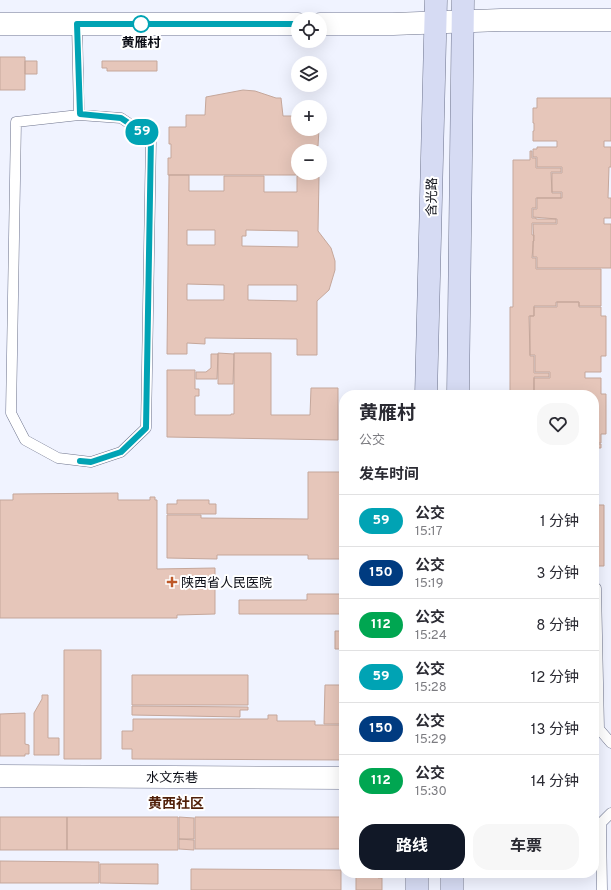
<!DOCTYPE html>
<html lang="zh">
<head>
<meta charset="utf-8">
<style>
	body { margin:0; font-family:Overpass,"Noto Sans SC",sans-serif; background:#f7f7f7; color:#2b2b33; height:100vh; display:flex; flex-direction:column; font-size:15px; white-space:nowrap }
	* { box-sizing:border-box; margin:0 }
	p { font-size:13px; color:#7c7c81 }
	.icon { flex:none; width:22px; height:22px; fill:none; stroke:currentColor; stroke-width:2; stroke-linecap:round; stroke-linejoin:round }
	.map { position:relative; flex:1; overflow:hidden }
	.side { position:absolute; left:339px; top:390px; width:260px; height:488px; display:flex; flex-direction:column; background:#fff; border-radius:16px; box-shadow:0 4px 16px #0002 }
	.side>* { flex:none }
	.badge { padding:0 8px; border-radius:13px; font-size:14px; line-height:26px }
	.buttons { position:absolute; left:291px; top:12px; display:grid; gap:8px }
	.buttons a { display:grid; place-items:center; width:36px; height:36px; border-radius:50%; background:#fff; box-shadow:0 4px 16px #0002; font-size:20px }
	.map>.badge { position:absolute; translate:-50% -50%; box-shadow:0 0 0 2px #fff }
	h2 { padding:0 20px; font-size:15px; line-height:36px }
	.round { display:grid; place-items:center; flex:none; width:42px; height:42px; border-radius:16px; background:#f7f7f7 }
	.head { display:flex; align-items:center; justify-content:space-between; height:68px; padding:0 20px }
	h1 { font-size:19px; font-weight:700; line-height:30px }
	.cta { display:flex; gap:8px; margin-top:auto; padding:8px 20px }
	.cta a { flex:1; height:46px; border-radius:16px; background:#111827; color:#fff; font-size:16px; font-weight:700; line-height:46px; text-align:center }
	.cta a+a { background:#f7f7f7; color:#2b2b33 }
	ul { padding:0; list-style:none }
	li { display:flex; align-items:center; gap:12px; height:52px; padding:0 20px; border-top:1px solid #e1e1e2 }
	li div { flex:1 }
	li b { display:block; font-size:15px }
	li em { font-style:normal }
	li .badge { min-width:44px; font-weight:700; text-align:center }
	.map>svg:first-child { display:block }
</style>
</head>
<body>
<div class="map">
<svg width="611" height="890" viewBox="0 0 611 890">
	<rect width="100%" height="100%" fill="#f0f3ff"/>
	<path fill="#e6c6ba" stroke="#c5a79b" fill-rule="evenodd" d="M0,57H25V90H0Z
		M25,61H37V74H25Z
		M102,61H157V71H107V68H102Z
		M243,90L255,91L276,98H281L283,116H298V129H319L318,146H316V151H298V173H319V175H168V158H171V144H169V127H186V115H205L206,97Z
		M537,98H611V141H604V147H611V167H609L608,198H611V218H604V224H611V268H537V257H533V241H534L533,224H557V219L533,217V209H537V198H562V192H552V173H562V167H537V157H533V149H537V147H557V141H533V131H534V123H533V108H537Z
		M530,151H532V158H536V168H561V172H551L552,193H561V198H536V208H532V218H536V219H556V223H532V235H534L532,258H536V269H601V306H579V302H556V306H534V316H529L530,356H534V373H549V377H534V394H529V395H510V307H513V160H530Z
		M169,175H189V191H224V176H264V192H297V176L319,177L318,231L331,248L335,261V270L329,290L317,301V355H297V339L205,338V344L187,343V354H167ZM187,230H215V245H187ZM246,230L298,231V247L242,246V236H246ZM187,284L224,285V300H187ZM248,285H297V301L248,300Z
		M557,302H579V307H601V316H606V356H601V372H585V378H601V394H606V434H601V443H594V395H530L534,394V378H550V372H535V355H530V316H534V307H557Z
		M218,353L234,354L233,384H218Z
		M234,353H271V415H310L311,388H338V440L167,437V370H195V389H199V396H195V415H231V414H234Z
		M211,354H218L217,379H196V372H206L211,368Z
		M594,444H601V448H594Z
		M308,472H341V531H344V559H308V555H217V559L167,558V515H201V518L308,519Z
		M118,493V500H150V497H155V500H157V569L215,568V614L177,615V618H0V500H13V494Z
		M177,500H209V504H216V514H167V504H177Z
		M594,505H604V566H594Z
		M307,594H341V614H239V600H307Z
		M335,631H344L343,649H335Z
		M64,650H101V759H64Z
		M132,675H248V705H132Z
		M325,685H344V724H324Z
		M42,695H48V738H59V755H34V713L42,699Z
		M132,706L248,707V710H240V717L132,715Z
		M25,713V744L29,745V754H25V756H0V714Z
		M268,715H277V721H315V725H344V760L132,759V749H122V731H133V719H268Z
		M0,817H67V850H0Z
		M67,817H178V850H67Z
		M179,817L194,818V839H179Z
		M195,817H344V861H342V849H195Z
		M179,839L194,840V850L179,849Z
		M0,861L99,862V883H0Z
		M100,864H158V884L100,883Z
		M191,869L341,870V890H191Z
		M356,873H378V878H382V890H356Z"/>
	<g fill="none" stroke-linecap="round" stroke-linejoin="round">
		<defs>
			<path id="service" d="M77,24L79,115L16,122L11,413L25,440L58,458L91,462L121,452L146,428L151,138L121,118L79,115
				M596,588L599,729
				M594,733L599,729L611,743
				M602,890L601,823L611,813"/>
			<path id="tertiary" d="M0,24H298
				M320,24H393L501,20H611
				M0,776L344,778"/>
			<path id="secondary" d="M426,395L436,0
				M458,395L463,0
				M417,890V873
				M452,890V873"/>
		</defs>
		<use href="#service" stroke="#6e748d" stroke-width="11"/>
		<use href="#tertiary" stroke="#6e748d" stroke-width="23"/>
		<use href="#secondary" stroke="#6e748d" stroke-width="23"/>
		<use href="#service" stroke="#fff" stroke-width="10"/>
		<use href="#tertiary" stroke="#fff" stroke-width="22"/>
		<use href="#secondary" stroke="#d6dbf3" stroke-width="22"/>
	</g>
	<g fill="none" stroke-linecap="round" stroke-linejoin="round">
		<defs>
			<path id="line" d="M80,461L91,462L121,452L146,428L151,138L121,118L80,114L77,24H298"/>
		</defs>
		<use href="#line" stroke="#fff" stroke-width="9"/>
		<use href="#line" stroke="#00a3b4" stroke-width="6"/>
	</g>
	<circle fill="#fff" stroke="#00a3b4" stroke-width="2" cx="141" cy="24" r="8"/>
	<path fill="#be5828" stroke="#fff" stroke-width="1.5" d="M170 576h4v4h4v4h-4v4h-4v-4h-4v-4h4z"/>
	<g text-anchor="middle" stroke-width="4" stroke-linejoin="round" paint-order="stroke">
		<g font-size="13" font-weight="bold" fill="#0c0e17" stroke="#fff">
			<text x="141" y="47">黄雁村</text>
		</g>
		<g font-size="13" fill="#0c0e17" stroke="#fff">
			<text transform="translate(431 197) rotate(-89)" y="5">含光路</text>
			<text x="172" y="782">水文东巷</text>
		</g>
		<g font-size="13" fill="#0c0e17" stroke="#fff" text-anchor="start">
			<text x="181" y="587">陕西省人民医院</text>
		</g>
		<g font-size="14" font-weight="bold" fill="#501f08" stroke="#fff">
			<text x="176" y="808">黄西社区</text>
		</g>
	</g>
</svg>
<div class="buttons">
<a><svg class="icon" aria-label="locate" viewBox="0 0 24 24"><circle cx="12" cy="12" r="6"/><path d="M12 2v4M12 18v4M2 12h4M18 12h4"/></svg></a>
<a><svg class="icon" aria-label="layers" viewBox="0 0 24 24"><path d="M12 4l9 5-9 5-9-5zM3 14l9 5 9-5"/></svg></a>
<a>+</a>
<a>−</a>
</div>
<b class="badge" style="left:142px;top:132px;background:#00a3b4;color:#fff">59</b>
<section class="side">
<div class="head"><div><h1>黄雁村</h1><p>公交</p></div><a class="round"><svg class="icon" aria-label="heart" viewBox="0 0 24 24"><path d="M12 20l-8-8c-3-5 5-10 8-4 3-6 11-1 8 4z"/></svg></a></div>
<h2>发车时间</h2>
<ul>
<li><span class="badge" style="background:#00a3b4;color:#fff">59</span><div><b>公交</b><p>15:17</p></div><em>1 分钟</em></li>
<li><span class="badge" style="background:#003b80;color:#fff">150</span><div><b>公交</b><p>15:19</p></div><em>3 分钟</em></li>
<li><span class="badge" style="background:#00a651;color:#fff">112</span><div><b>公交</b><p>15:24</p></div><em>8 分钟</em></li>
<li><span class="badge" style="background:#00a3b4;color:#fff">59</span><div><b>公交</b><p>15:28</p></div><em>12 分钟</em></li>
<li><span class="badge" style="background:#003b80;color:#fff">150</span><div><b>公交</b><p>15:29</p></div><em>13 分钟</em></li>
<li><span class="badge" style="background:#00a651;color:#fff">112</span><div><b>公交</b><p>15:30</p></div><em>14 分钟</em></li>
</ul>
<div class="cta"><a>路线</a><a>车票</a></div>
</section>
</div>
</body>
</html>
